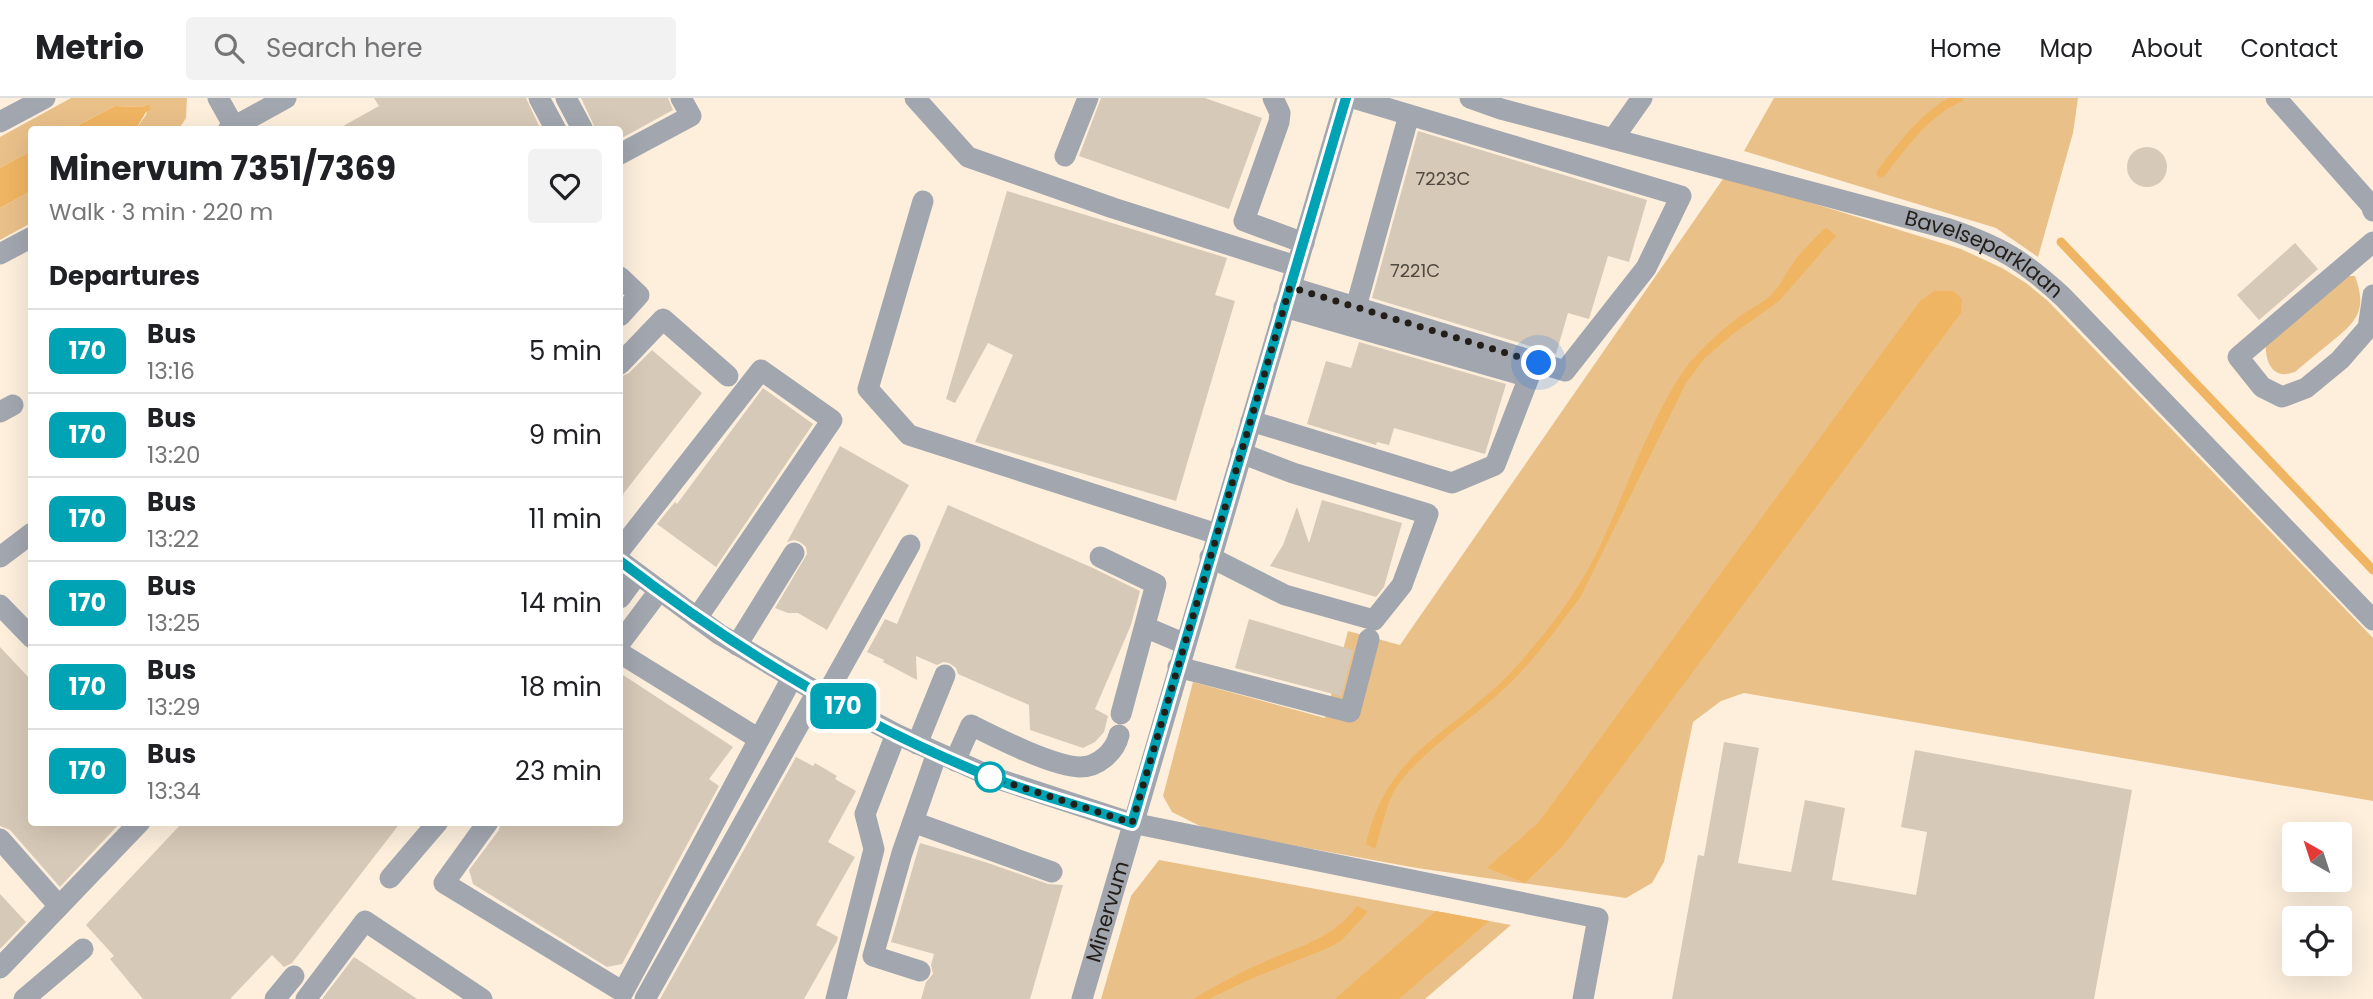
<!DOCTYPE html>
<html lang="en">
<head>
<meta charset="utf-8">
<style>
	body { margin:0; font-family:Poppins,sans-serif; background:#f2f2f2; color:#202124; height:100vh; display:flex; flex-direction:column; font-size:26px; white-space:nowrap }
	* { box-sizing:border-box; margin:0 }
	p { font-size:23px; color:#757577 }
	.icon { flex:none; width:38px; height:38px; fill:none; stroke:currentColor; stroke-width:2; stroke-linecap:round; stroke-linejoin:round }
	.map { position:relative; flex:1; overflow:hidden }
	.drawer { position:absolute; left:28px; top:28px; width:595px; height:700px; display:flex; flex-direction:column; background:#fff; border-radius:7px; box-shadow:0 7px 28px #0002 }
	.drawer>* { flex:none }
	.badge { padding:0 14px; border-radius:10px; font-size:24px; line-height:46px }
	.needle { width:46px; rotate:321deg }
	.fabs { position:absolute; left:2282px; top:724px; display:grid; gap:14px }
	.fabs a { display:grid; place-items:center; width:70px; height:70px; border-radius:7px; background:#fff; box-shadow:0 7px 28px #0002; font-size:35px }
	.you { position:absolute; width:35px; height:35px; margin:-18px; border:5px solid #fff; border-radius:50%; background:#1a73e8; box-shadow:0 0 0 10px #1a73e833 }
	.map>.badge { position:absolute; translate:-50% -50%; box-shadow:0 0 0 4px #fff }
	h2 { padding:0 21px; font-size:26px; line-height:63px }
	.round { display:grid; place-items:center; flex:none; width:74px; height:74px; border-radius:7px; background:#f2f2f2 }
	.summary { display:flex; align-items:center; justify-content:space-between; height:119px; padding:0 21px }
	h1 { font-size:33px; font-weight:700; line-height:52px }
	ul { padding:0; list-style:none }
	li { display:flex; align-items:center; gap:21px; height:84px; padding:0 21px; border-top:2px solid #e0e0e0 }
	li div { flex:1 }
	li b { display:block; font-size:26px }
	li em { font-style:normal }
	li .badge { min-width:77px; font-weight:700; text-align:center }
	header { display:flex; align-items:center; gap:42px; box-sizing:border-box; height:98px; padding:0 35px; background:#fff; border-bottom:2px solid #e0e0e0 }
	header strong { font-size:33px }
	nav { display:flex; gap:38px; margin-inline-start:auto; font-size:24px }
	.search { width:490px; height:63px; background:#f2f2f2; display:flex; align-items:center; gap:18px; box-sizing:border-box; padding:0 24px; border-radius:7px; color:#757577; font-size:26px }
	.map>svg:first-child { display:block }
</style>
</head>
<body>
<header>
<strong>Metrio</strong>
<div class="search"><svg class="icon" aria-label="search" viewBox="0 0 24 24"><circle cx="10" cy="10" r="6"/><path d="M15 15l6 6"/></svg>Search here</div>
<nav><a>Home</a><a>Map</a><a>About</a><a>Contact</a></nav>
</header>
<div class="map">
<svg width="2373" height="901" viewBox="0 0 2373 901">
	<rect width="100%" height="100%" fill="#fdefdc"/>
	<path fill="#eac089" d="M71,0H187L186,20L179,31H136L146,17L148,6L142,9L115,8L71,31L32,32L31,53L0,70V39Z
		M1774,0H2078L2073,35L2038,159L1996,130L1744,53Z
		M1725,78L1961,151L2002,170L2026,185L2048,203L2373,540V703L1744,595L1721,603L1693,624L1664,764L1652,785L1626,800L1417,770L1208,732L1172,714L1163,698L1193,584L1325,620L1348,533L1400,547Z
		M31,93V125L0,142V110Z
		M2346,178H2355C2368,213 2356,224 2330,245C2318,255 2306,264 2295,274C2290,275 2286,277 2282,276C2268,274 2265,256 2266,245Z
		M1159,762L1511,827L1425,901H1101L1131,798Z"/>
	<path fill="#f0b562" d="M148,6L151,11L146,14L136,31H71L115,8L142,9Z
		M31,53V93L0,110V70Z
		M1827,130L1836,138L1779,203L1733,236L1705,260L1686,285L1581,498C1558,529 1534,563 1506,589C1474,620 1414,658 1393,695C1385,712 1381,733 1375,751L1366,746C1387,651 1455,635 1513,572C1544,538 1573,501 1594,460C1624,400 1644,334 1680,278C1695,255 1718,235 1740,218C1750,211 1762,205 1771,197C1781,187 1787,173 1795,162C1804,151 1814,141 1824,131Z
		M1934,193H1953L1962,201L1961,215L1562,749L1525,785L1487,770L1539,724L1920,203Z
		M1357,808L1367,813V815L1341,843L1328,850L1246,883L1209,901H1193C1216,887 1241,874 1266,863C1300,848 1334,840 1357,808Z
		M1436,813L1489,823L1399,901H1335Z"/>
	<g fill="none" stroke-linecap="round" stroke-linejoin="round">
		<path stroke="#f0b562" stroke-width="9" d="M1881,75C1900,50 1929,11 1959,0
			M2061,144L2373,472"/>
	</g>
	<path fill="#d7c9b7" d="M374,0H526L541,32H336L379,8Z
		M581,0H668L673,12L620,41V32H596Z
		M1101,0H1205L1262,20L1229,111L1079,58Z
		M1418,33L1647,102L1629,164L1608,158L1589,221L1568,215L1556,256L1372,200Z
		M2127 69a20 20 0 1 1 40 0a20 20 0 1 1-40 0Z
		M1007,93L1227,160L1215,197L1235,203L1176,403L975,344L1013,257L988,245L955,305L946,301Z
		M2295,145L2318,171L2259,222L2237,197Z
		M1359,244L1506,286L1485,356L1394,330L1389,347L1377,344L1376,347L1307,326L1326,263L1351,270Z
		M652,252L702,295L620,400V279L629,275Z
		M763,290L813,326L716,469L657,426L675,404L677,406Z
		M840,348L909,387L827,532L798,515H788L775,510L807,456L806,449L800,444L794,442L787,444Z
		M1322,402L1402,425L1384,489L1376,499L1270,468L1283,447L1297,409L1309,445Z
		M948,407L1093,470L1140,493L1131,527L1095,611L1108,618L1104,634L1095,644L1083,650L1030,632L1029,607L958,576L956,570L949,565L943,564L937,567L916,558L917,582L883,564L884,562L867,554L885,521L897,526Z
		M1249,521L1353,552L1341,598L1235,570Z
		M0,549L32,583V724H121L60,789L10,732L0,728Z
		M620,575L733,649L709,681L719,688L622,866L607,869L473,786L469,772L499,732L501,724H620Z
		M1724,644L1759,650L1738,765L1791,774L1805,702L1845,710L1832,782L1916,797L1927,734L1901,729L1915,652L2132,692L2094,901H1672L1698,757L1704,758Z
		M796,659L813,668L815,665L837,678L835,681L856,693L828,744L855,759L816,827L838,839L837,843L804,901H660Z
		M183,724H401L292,865L284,869L272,857L230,901H143L110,861L114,858L86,827Z
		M920,745L985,764L1048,786L1063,787L1030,901H921L926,884L933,876L931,867L934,856L891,844Z
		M0,796L26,824L0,851Z
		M354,859L417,901H322Z"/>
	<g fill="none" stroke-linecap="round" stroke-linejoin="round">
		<g stroke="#a2a6af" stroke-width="21">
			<path d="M218,0L236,32"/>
			<path d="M539,0L556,32"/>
			<path d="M566,0L583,32"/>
			<path d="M915,0L968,59L1113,110L1296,168"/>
			<path d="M1273,0L1280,15L1279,24L1244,123L1304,145"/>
			<path id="s1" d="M1470,0L1501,11L1949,131C2001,149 2023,162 2063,199L2373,522"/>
			<path d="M2276,0L2371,107L2373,113"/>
			<path d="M0,24L45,0"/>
			<path d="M228,32L286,0"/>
			<path d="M1613,41L1642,0"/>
			<path d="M620,56L691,18L681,0"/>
			<path d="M1065,58L1088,0"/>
			<path d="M923,103L868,291L909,337L1217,436"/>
			<path d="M2373,144L2238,259L2262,289L2282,299L2306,290L2340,262L2368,230L2373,197"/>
			<path d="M0,156L32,139"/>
			<path d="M620,179L639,197L620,218"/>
			<path d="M1290,189L1565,273L1646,170L1681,98L1353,0"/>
			<path d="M1356,209L1409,17"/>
			<path d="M620,266L663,221L728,278"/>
			<path d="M0,314L13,307"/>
			<path d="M1251,323L1452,385L1495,367L1529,279L1284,209"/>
			<path d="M620,452L761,272L832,322L697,520"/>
			<path d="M0,459L32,435"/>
			<path d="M1100,459L1156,486L1121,616"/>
			<path d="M1210,459L1285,497L1374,522L1402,487L1428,416L1293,375L1241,355"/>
			<path d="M620,463L719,536L817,594L896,636L992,679L1132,725L1598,820L1583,901"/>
			<path d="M620,500L637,477"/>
			<path d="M0,507L32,540"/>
			<path d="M1145,529L1185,546"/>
			<path d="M620,545L659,493"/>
			<path d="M737,547L794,455"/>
			<path d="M620,555L759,641"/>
			<path d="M1178,569L1350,614L1369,541"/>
			<path d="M825,599L910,447"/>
			<path d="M917,646L945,577"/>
			<path d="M955,663L971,627C997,640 1052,668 1080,669C1098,669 1115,654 1119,637"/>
			<path d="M488,724L444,785L623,894L792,580"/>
			<path d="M913,724L1052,774"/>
			<path d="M0,741L59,808"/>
			<path d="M390,780L438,724"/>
			<path d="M0,870L140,724"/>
			<path d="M920,873L873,858L902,755L937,655"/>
			<path d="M24,901L83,851"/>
			<path d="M275,901L294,878"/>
			<path d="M306,901L365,823L482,901"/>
			<path d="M645,901L817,594"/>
			<path d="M836,901L874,751L865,716L896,636"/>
			<path id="s2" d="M1082,901L1346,0"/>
		</g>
	</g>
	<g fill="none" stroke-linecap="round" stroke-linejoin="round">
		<defs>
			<path id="line" d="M620,463C733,550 858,625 990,679C1036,697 1085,709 1132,725L1346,0"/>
		</defs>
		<use href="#line" stroke="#fff" stroke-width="16"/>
		<use href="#line" stroke="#00a3b4" stroke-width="10"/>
		<path stroke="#231e17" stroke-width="7" stroke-dasharray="0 12.6" d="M990,679L1132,725L1290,189L1539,265"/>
	</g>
	<circle fill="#fff" stroke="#00a3b4" stroke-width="3.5" cx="990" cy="679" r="14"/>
	<g text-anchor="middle" stroke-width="5" stroke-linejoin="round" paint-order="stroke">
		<g font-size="18" fill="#50493f">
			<text x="1443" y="87">7223C</text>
			<text x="1415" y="179">7221C</text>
		</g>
		<g font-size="21" fill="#231e17" stroke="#fefefe">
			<text dy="7" stroke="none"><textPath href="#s1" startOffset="539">Bavelseparklaan</textPath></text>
			<text dy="7" stroke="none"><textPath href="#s2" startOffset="91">Minervum</textPath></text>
		</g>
	</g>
</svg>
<div class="fabs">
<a><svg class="needle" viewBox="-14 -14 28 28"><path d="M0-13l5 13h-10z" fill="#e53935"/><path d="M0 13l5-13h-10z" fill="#757577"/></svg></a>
<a><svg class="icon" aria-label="locate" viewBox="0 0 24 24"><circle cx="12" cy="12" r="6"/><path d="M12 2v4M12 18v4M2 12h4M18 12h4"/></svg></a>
</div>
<div class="you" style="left:1539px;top:265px"></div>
<b class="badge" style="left:843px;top:608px;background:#00a3b4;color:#fff">170</b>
<section class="drawer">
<div class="summary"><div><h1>Minervum 7351/7369</h1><p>Walk · 3 min · 220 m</p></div><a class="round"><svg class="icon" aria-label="heart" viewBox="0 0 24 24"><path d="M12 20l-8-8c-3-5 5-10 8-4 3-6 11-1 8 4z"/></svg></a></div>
<h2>Departures</h2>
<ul>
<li><span class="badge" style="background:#00a3b4;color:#fff">170</span><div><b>Bus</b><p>13:16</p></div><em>5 min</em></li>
<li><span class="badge" style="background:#00a3b4;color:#fff">170</span><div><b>Bus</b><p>13:20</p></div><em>9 min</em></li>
<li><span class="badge" style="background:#00a3b4;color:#fff">170</span><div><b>Bus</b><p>13:22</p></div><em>11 min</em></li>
<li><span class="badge" style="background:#00a3b4;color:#fff">170</span><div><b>Bus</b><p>13:25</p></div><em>14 min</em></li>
<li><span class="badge" style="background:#00a3b4;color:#fff">170</span><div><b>Bus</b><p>13:29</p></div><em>18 min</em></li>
<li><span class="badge" style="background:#00a3b4;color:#fff">170</span><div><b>Bus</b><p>13:34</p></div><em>23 min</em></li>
</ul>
</section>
</div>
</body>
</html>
